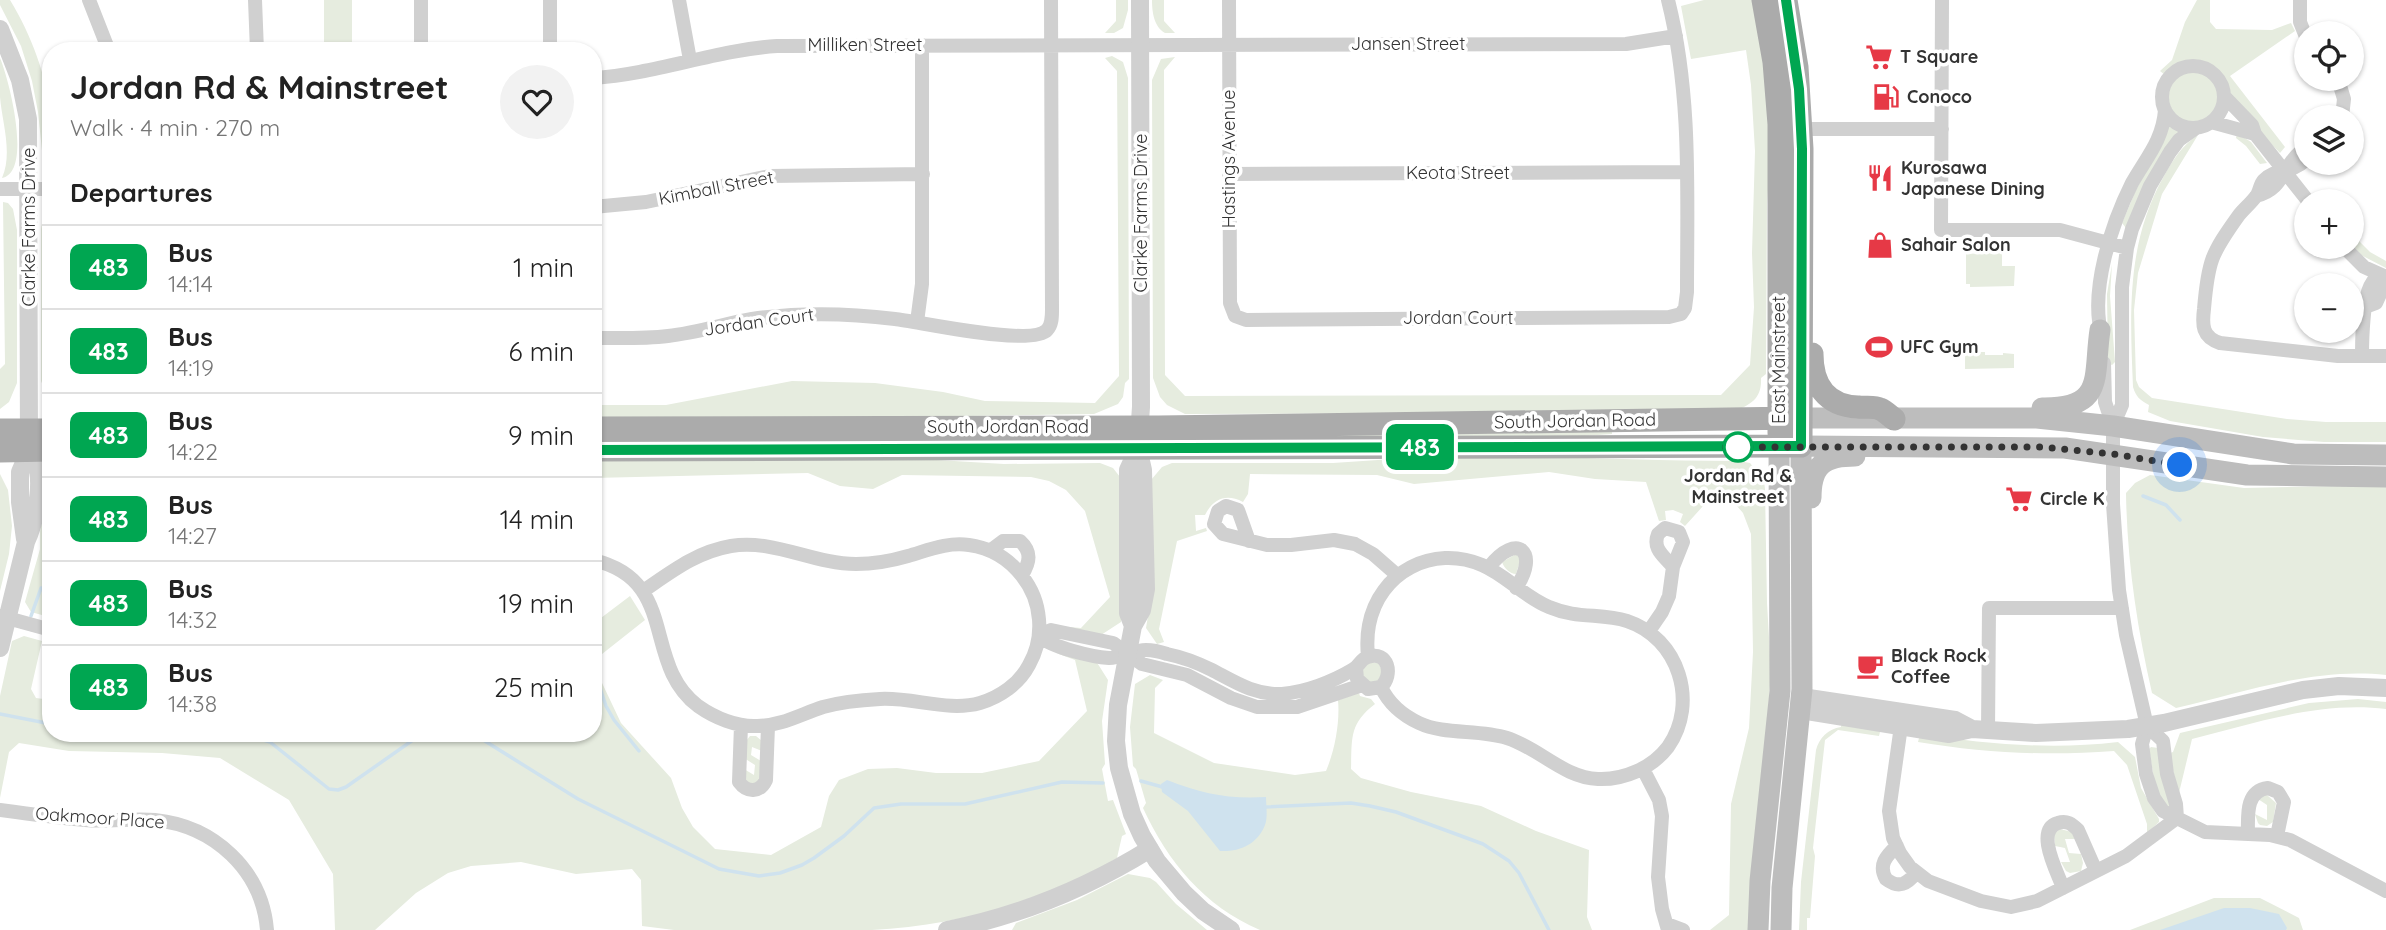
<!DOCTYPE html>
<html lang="en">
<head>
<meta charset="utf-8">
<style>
	body { margin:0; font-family:Quicksand,sans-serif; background:#f2f2f2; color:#222; height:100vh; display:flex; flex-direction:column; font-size:26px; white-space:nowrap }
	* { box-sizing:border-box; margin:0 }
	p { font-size:23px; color:#767676 }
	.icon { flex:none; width:38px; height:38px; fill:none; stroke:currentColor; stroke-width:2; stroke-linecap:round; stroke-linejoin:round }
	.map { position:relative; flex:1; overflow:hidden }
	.sheet { position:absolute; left:42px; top:42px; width:560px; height:700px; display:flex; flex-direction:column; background:#fff; border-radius:28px; box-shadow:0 2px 5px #0004 }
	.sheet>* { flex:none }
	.badge { padding:0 14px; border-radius:10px; font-size:24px; line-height:46px }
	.fabs { position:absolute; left:2294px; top:21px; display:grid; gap:14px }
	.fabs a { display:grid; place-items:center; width:70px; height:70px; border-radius:50%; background:#fff; box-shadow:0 2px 5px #0004; font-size:35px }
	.you { position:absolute; width:35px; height:35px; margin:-18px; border:5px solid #fff; border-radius:50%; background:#1a73e8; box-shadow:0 0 0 10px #1a73e833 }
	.map>.badge { position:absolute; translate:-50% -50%; box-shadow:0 0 0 4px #fff }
	h2 { padding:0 28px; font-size:26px; line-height:63px }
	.round { display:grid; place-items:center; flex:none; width:74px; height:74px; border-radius:37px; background:#f2f2f2 }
	.head { display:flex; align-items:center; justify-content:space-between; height:119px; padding:0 28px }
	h1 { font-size:33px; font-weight:700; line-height:52px }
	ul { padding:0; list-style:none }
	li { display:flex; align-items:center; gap:21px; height:84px; padding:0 28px; border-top:2px solid #e0e0e0 }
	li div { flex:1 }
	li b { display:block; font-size:26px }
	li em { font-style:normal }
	li .badge { min-width:77px; font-weight:700; text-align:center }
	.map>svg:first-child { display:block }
</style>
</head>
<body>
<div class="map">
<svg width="2386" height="930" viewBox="0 0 2386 930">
	<rect width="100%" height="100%" fill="#fff"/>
	<path fill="#e6ecdf" d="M0,0H10C31,34 47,77 51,117C52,137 51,157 51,177L46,174L44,170L38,112L32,81L21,46L0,5Z
		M324,0H352V51H324Z
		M1116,0H1128V10L1123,28L1114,33H1105L1116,21Z
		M1152,0H1164V21L1175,33H1165C1154,27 1152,12 1152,0Z
		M1704,0H1755L1772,127L1767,205L1766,374L1761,378C1762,399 1751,404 1734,412L1185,414L1167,405L1160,397L1153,378L1152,80L1161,59L1175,57L1164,70L1165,375L1185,396L1721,395L1750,365L1754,307L1752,253L1755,151L1751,85L1746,50L1691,59L1681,6Z
		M2197,0H2210V22L2216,29L2272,30L2291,23L2295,31L2230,76L2285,147L2280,153C2264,137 2248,118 2233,100C2228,93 2227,84 2221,76C2207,55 2181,61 2165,75L2160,71L2172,60L2185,22Z
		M1112,56L1123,62L1128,78L1129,379L1125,383L1123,397L1118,404L1094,414L966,416L922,419L593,421V405H666L792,381L875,383L943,392L985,401L1095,403L1119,376L1117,71L1105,58Z
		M0,58C9,79 33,172 2,178C13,153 2,122 0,97C0,84 0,71 0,58Z
		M2166 96a27 27 0 1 1 54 0a27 27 0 1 1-54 0Z
		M2170,124L2183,130L2126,228L2122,223L2136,190Z
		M2237,133L2251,142L2267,163L2260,164L2246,146L2236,138Z
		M2198,135L2162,194L2138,273L2134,310L2136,380L2139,387L2152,398L2287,419L2326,422H2386V442H2324L2263,437L2170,421L2148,412L2149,405C2140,400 2136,397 2133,387C2130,313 2126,243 2164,176C2173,160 2182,145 2198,135Z
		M3,202L8,203L13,209L17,230V383L9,402L0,409V369L5,364Z
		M51,203V404L41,381V229L45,207Z
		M2352,234L2370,252L2386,261V268L2361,255L2352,245Z
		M2002,252V266H2015L2014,286L1970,287V284H1966V254Z
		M2112,264L2110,296L2115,362L2112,365L2108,363L2107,294Z
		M1969,352H1985V355H2003V353L2014,354V368L1965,369V354Z
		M1612,428V434L1526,440L1245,441L1335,434Z
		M1453,455C1549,456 1643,461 1739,461L1750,463L1764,480L1765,489L1767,603L1771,672L1751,930H1710L1729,915L1731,804L1749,728L1753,652L1751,534L1743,513L1730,498L1713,495L1685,526L1680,522L1683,514L1673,510L1665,511L1666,520L1659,521L1646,482L1595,479L1549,472L1414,484L1377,475L1250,474L1248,494L1243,502C1226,493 1213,499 1205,515H1195L1196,531L1206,528L1207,531L1177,541L1159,629L1164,642L1157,644L1146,628L1149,610L1151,480L1162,467L1172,463H1333Z
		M593,458H904L1004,464L1100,463L1113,468L1120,477L1124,584L1121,622L1101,635L1058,626L1081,628L1110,597L1085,511L1066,490L1049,481L1031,477L902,475L873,489L840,486L808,473L593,478Z
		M0,474L8,490L12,526L9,554L0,591Z
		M51,474V609L49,617L31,612L25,602L40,549V531L47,498V479Z
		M2150,475L2244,488L2386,485V675C2315,667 2245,692 2176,708L2152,693C2137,627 2127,561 2126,493L2135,483Z
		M1516,554L1521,558L1516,574C1510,574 1504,568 1502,562Z
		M630,596L645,620L597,658L594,666L621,723L671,778L682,808L693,827L715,849L771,855L821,827L829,796L839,780L868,769L897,768L936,773H982L1039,761L1087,711L1075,660L1056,653L1096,661L1108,680L1102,721L1105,764L1102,769L1108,801L1113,800L1126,834L1122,836L1117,858C1045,902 955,926 872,930C806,930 740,930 674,930L642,926L641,880L632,869L576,874L521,862L471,866L448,873L416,893L375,930H335L333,874L289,800L220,758L162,753L69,751L19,743L9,752L0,798V696L12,641L24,636L42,641L31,689L36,698L51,700V733H593V624Z
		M1368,662L1379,663L1384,677L1370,685L1360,674Z
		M1150,675L1163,680L1155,688L1154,733L1214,763L1295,775L1326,771C1335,750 1340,722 1338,700L1359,693L1360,696L1371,699L1375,704C1349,724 1352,738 1351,769L1361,778L1411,792L1481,806L1536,831L1589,850L1587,917L1592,930H1260C1204,906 1168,862 1143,808L1146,803L1136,769L1133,766L1130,727L1135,684Z
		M2358,699L2386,702V709C2319,701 2256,723 2192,739L2178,797L2170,753L2173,752L2180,733L2309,703Z
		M1841,723L1881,728L1879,736L1838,730L1825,740L1813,848L1815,856L1810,918H1807V930H1799L1801,882L1816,750C1819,738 1828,729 1841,727Z
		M1920,734C1986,744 2051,750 2118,742L2135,757L2141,788L2159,819V822L2147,833V824L2127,765L2114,751C2047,756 1984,753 1918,742Z
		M750,736H756L762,741V751L752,747L751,755L761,761L759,781L752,785L745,782L744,769L754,775L755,765L744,758L746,741Z
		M2151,747L2158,748L2172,804L2169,808L2156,791L2149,749Z
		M2261,795H2267L2276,803L2273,822L2267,826L2260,825L2258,823L2255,814L2267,820V805L2258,799Z
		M2060,829L2072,832L2075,839H2065L2069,853L2081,854L2083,863L2081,871L2070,873L2066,871L2061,862H2070L2065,848L2055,846L2054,834Z
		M1128,874L1150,878L1156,882L1176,904L1207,930H1012L1016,923L1077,900Z
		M2214,898H2260L2299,918L2303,930H2130Z"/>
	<path fill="#cfe2ee" d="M1167,780C1203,794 1227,799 1266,797C1266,805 1268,817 1265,825C1257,845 1239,852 1220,851L1188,811L1162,792L1161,784Z
		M2224,908H2250L2279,914L2287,928L2286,930H2160Z"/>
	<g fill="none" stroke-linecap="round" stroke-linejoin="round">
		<path stroke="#cfe2ee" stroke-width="3.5" d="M2143,496L2166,505L2180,520
			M31,616L41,588
			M595,673L606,706L614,720L639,751
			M593,706H594
			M0,714L51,724
			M240,733L270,742L329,789L338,790L346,787L423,733
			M472,733L578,799L699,859L719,869L759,876L780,873L802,865L814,858L844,836L874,808L901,804H965L1062,782L1103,783
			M1141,781L1166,788
			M1264,807L1351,803L1370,806L1396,812L1483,844L1509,861L1519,873L1549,930"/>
		<path stroke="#d0d0d0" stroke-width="14" d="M89,0L109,51
			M255,0L257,51
			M421,0V51
			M550,0V51
			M679,0L690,60
			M1229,0L1230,303L1235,316L1246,320L1669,317L1681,314L1685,308L1687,292C1687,194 1692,95 1668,0
			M1942,0L1941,230H2060L2127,248
			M2300,0V22L2306,37
			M2162 97a31 31 0 1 1 62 0a31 31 0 1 1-62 0Z
			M593,78C656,74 715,50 777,46L1626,44L1676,36
			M2338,79L2344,99L2342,117
			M2224,96L2252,125L2255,134L2308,201
			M2211,122L2255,134
			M1801,129H1942
			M2306,160C2291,174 2275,168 2264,180C2260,184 2260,190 2257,195C2252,202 2245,208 2239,215C2211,254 2208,261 2204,309C2202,325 2202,337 2220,343L2338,356H2386
			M1229,174L1686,172
			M0,189H51
			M2256,196C2284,189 2281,168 2301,151H2306
			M593,207L646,202L770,176L923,174
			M2344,247L2364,267L2386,277
			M2368,306L2376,303L2383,288L2381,275
			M917,322L922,284V45
			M2102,336C2089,291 2112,223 2132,183C2146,158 2163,140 2165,110
			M593,338C618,338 643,339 668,336C696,333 724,324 752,319C800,312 847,313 895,319C921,322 1032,347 1047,330C1052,325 1052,317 1052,310L1051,0
			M2362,356C2362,340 2363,295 2372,283C2374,279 2378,277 2381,275
			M2104,363L2105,402L2113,426V504L2119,590L2126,635L2147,726L2142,744L2146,774L2154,798L2163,811L2205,832L2270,835L2290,840L2386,891
			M2113,426L2122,405V287L2127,248L2132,229L2150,186L2170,152L2179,140L2196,128
			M1249,541L1238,510L1226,506L1218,511L1214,524L1223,534L1267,545H1291L1334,540L1355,544L1373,554L1397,575
			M991,550L1003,541H1020C1032,552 1030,562 1022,575
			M593,560C680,580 641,663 698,706C715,718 737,727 757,726C781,726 801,714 823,707C841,702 861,700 880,699C913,697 948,712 980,703C1000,697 1019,684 1029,665C1045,637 1042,601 1022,576C1009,559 991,548 969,545C947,542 929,550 908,556C891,561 873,564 856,564C813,564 774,539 731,546C696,552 671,572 643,591
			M1489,567C1517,531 1540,552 1516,588
			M0,616L51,630
			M1649,631L1662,612L1669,596L1673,567L1683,542L1679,532L1665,528L1658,534C1652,549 1664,556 1673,567
			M1039,636C1051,647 1092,657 1109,658C1122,658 1134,650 1146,650C1152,650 1161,652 1167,654C1182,657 1198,663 1212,670C1235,682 1254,695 1282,694C1305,692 1332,682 1352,670C1359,667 1360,659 1368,657C1388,650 1394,675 1381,687L1368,689L1357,679L1356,668
			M1039,636L1051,630L1113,643L1142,664L1187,675L1231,698L1257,707H1297L1362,685
			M1368,657C1367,646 1367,635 1369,625C1379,572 1433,544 1482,565C1506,575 1524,597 1549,607C1577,619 1601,613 1627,621C1679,638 1699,703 1668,747C1652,768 1624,780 1598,779C1564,778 1539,748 1507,738C1479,729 1444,735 1419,723C1402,715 1389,704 1381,687
			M741,725L739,782C747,793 760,793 766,780L768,726
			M1901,726L1889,811L1893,838L1900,853L1910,867L1928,881L1981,901L2011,907L2037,901L2126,856L2177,818
			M2147,726L2163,741L2167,774L2176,804L2177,818
			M1988,731L1989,608H2122
			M1643,769L1659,800L1662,816L1658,877L1662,909L1668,930
			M0,810C28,814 57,818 85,820C108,822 132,818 155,820C214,826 262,870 267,930
			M2248,834C2248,816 2245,791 2268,788L2278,792L2284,802L2277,836
			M1897,846C1886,856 1878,865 1886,879C1899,889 1907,884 1916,873
			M2063,888C2058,873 2034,830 2058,823C2067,820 2072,824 2078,830L2096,871
			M1667,924L1683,930"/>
		<path stroke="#d0d0d0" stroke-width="18" d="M1140,0L1141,407L1138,448L1143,470L1146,589L1142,610L1133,626L1118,705L1116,741L1119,768L1132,814L1142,836L1157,861L1184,893L1203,911L1231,930
			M0,29L20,80L28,119L29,451C32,457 36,465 38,471C42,491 34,525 26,542L0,648
			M25,539L20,502V472L29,451
			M1133,626L1128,613V470L1138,448
			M1802,697L1955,720L1972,729
			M1801,710L1949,734L1972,729L2036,733L2128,729L2164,723L2303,690L2339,686L2386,688
			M947,930C1019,916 1087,888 1150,849"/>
		<path stroke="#bdbdbd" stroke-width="21" d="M2042,408C2106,409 2093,376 2100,330
			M1801,418H2037L2113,426L2293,454L2386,455
			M1811,498C1811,466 1823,456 1855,456
			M1758,930L1760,881L1780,691L1779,446
			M1781,930L1782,888L1802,689L1801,446L2065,448L2247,475L2386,477"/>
		<path stroke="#ababab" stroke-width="23" d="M1763,0L1774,62L1779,124V433
			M1812,354C1812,384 1826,406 1858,407C1865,408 1874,406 1880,409C1885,411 1890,416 1894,419
			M593,428L1159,427L1801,418
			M0,430H51
			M593,450L1801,446L1802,149L1797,67L1786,0
			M0,451L51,450"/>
	</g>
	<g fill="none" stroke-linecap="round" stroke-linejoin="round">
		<defs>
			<path id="line" d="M593,450L1801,446L1802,149L1799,89L1786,0"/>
		</defs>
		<use href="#line" stroke="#fff" stroke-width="16"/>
		<use href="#line" stroke="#00a651" stroke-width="10"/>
		<path stroke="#333" stroke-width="7" stroke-dasharray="0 12.6" d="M1738,447H1725H2043L2113,454L2180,465"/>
	</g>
	<defs>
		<symbol id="supermarket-bare" viewBox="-9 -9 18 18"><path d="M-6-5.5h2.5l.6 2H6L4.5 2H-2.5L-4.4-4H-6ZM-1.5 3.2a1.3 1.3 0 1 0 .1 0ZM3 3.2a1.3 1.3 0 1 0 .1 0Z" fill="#e63946" stroke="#fff" stroke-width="2.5" paint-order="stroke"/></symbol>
		<symbol id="fuel-bare" viewBox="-9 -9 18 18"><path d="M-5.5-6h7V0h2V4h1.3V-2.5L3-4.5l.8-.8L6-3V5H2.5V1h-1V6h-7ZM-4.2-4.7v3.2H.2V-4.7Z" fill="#e63946" stroke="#fff" stroke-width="2.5" paint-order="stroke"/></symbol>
		<symbol id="restaurant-bare" viewBox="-9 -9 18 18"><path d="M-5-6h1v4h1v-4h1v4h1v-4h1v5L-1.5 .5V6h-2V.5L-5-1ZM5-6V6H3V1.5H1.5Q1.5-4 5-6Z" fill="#e63946" stroke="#fff" stroke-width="2.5" paint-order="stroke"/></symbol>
		<symbol id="shop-bare" viewBox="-9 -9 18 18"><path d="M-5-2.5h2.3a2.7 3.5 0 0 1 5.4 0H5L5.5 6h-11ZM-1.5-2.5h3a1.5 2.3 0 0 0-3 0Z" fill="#e63946" stroke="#fff" stroke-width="2.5" paint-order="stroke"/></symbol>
		<symbol id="stadium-bare" viewBox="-9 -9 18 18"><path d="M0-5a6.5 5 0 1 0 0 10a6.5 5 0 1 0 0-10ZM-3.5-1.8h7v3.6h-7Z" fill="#e63946" stroke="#fff" stroke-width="2.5" paint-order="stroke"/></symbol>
		<symbol id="cafe-bare" viewBox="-9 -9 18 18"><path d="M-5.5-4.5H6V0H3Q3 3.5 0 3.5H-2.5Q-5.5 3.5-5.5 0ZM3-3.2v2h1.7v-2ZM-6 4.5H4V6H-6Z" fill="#e63946" stroke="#fff" stroke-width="2.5" paint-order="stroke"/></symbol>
	</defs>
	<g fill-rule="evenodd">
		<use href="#supermarket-bare" x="1860" y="38" width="38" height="38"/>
		<use href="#fuel-bare" x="1867" y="78" width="38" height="38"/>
		<use href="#restaurant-bare" x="1861" y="159" width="38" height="38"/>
		<use href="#shop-bare" x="1861" y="226" width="38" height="38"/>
		<use href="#stadium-bare" x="1860" y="328" width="38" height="38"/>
		<use href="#supermarket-bare" x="2000" y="480" width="38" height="38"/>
		<use href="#cafe-bare" x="1851" y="647" width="38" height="38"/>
	</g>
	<circle fill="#fff" stroke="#00a651" stroke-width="3.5" cx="1738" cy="447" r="14"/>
	<g text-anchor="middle" stroke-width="7" stroke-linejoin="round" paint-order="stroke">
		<g font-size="18" fill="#333" stroke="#fff">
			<text x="1408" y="50">Jansen Street</text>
			<text x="865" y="51">Milliken Street</text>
			<text transform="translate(1229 159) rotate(-90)" y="6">Hastings Avenue</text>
			<text x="1458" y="179">Keota Street</text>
			<text transform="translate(716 188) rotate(-11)" y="6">Kimball Street</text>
			<text transform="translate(1141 213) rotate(-90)" y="6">Clarke Farms Drive</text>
			<text transform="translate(29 227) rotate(-90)" y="6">Clarke Farms Drive</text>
			<text x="1458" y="324">Jordan Court</text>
			<text transform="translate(759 322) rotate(-8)" y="6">Jordan Court</text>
			<text transform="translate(1779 360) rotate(-90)" y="6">East Mainstreet</text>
			<text transform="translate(1575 421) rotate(-1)" y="6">South Jordan Road</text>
			<text x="1008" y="433">South Jordan Road</text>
			<text transform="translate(100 818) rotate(4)" y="6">Oakmoor Place</text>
		</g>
		<g font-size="18" font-weight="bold" fill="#333" stroke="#fff" text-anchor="start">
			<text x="1900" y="63">T Square</text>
			<text x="1907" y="103">Conoco</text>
			<text x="1901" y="174">Kurosawa<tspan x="1901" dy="21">Japanese Dining</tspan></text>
			<text x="1901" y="251">Sahair Salon</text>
			<text x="1900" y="353">UFC Gym</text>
			<text x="2040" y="505">Circle K</text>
			<text x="1891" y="662">Black Rock<tspan x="1891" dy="21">Coffee</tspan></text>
		</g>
		<g font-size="18" font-weight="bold" fill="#333" stroke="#fff">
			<text x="1738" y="482">Jordan Rd &amp;<tspan x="1738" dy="21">Mainstreet</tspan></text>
		</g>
	</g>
</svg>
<div class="fabs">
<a><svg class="icon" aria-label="locate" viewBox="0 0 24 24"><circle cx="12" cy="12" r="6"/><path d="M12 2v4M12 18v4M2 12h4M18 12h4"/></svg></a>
<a><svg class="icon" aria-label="layers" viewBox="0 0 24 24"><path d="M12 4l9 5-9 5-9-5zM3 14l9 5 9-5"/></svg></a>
<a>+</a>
<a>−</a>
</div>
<div class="you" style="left:2180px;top:465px"></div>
<b class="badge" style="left:1420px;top:447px;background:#00a651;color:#fff">483</b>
<section class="sheet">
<div class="head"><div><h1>Jordan Rd &amp; Mainstreet</h1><p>Walk · 4 min · 270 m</p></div><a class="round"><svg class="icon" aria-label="heart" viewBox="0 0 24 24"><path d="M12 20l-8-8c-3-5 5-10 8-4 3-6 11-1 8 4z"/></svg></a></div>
<h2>Departures</h2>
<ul>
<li><span class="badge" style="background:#00a651;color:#fff">483</span><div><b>Bus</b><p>14:14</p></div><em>1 min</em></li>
<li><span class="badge" style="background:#00a651;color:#fff">483</span><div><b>Bus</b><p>14:19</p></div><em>6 min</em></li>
<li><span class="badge" style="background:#00a651;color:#fff">483</span><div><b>Bus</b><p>14:22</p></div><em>9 min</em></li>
<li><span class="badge" style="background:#00a651;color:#fff">483</span><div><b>Bus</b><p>14:27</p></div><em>14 min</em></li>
<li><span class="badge" style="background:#00a651;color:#fff">483</span><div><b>Bus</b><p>14:32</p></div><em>19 min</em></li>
<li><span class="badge" style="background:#00a651;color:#fff">483</span><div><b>Bus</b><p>14:38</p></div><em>25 min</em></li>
</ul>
</section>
</div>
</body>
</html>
